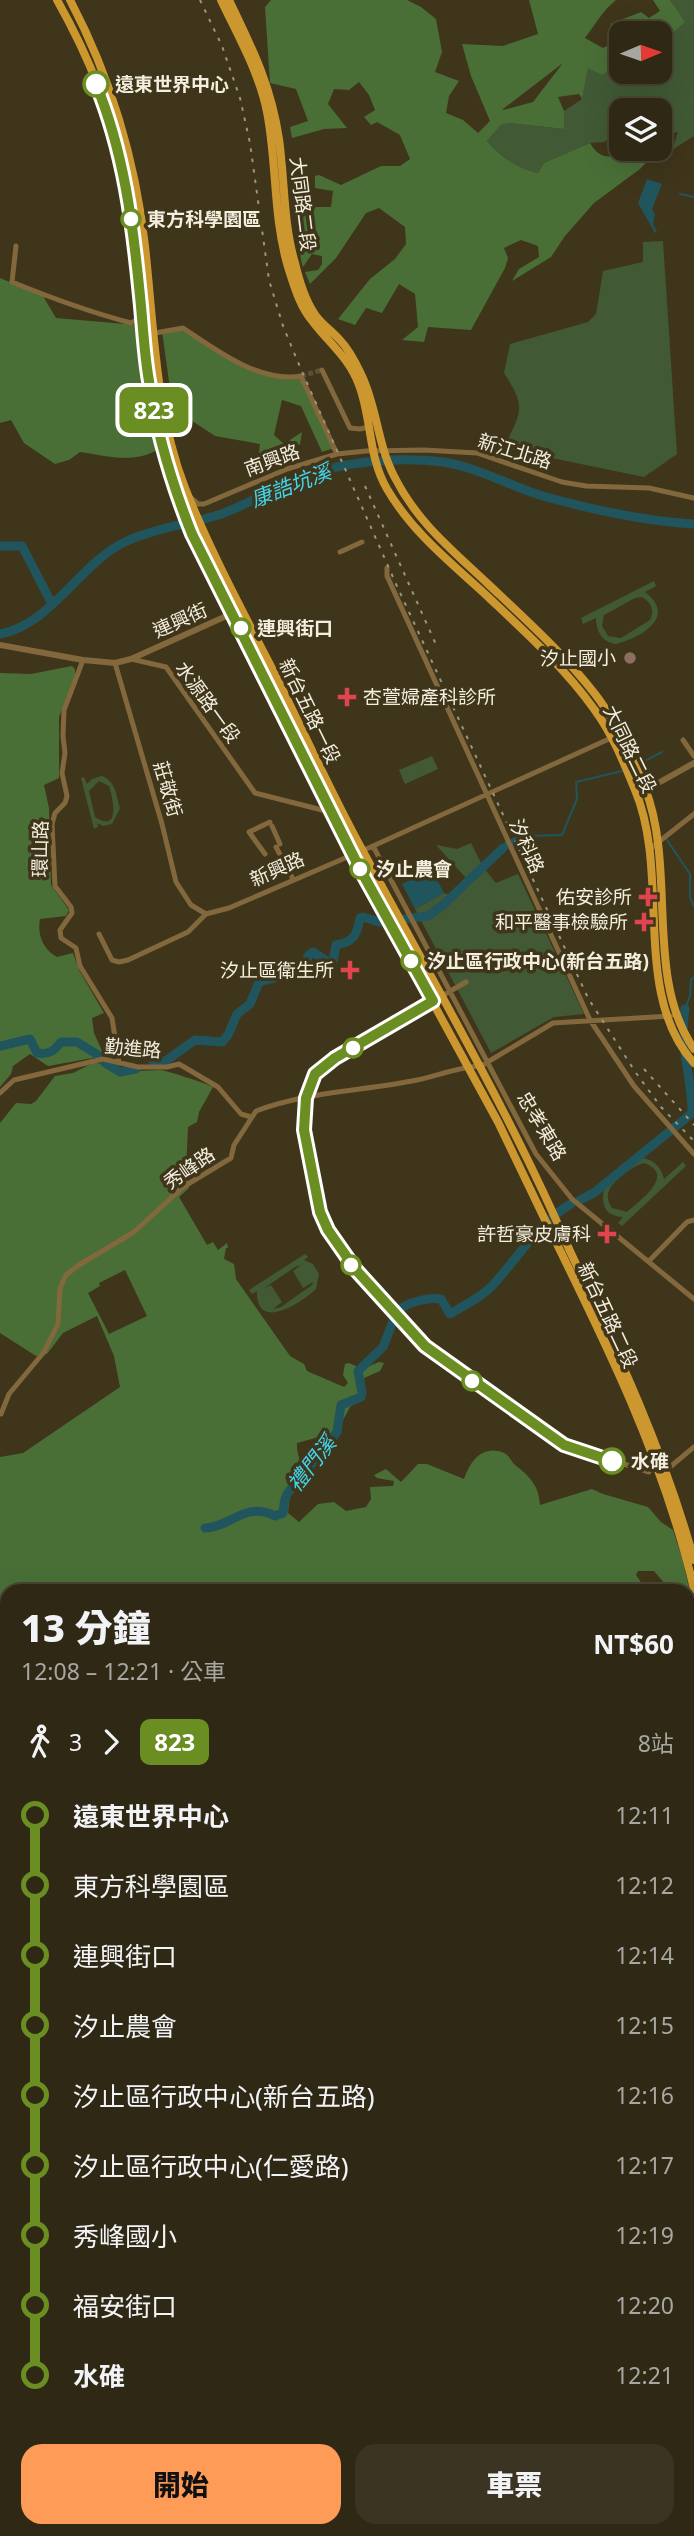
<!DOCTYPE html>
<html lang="zh-TW">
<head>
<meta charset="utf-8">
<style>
	body { margin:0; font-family:"Noto Sans","Noto Sans TC",sans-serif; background:#3b3422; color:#f1f3f6; height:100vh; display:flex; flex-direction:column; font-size:26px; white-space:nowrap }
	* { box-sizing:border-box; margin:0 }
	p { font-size:23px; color:#a7a6a0 }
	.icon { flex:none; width:38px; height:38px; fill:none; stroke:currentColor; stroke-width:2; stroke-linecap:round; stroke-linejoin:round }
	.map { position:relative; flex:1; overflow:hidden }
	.sheet { position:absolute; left:0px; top:1584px; width:695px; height:954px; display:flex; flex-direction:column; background:#2f2814; border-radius:21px 21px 0 0; box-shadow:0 7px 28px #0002,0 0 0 2px #4a4434 }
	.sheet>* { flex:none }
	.badge { padding:0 14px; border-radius:10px; font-size:24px; line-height:46px }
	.needle { width:46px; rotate:88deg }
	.tools { position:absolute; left:609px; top:21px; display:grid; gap:14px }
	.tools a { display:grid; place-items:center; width:63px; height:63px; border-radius:14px; background:#2f2814; box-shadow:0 7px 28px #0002,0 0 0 2px #4a4434; font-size:35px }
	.map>.badge { position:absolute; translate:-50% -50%; box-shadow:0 0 0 4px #fff }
	.legs { display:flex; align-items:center; gap:10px; height:77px; padding:0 21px; font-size:23px }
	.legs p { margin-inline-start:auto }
	.head { display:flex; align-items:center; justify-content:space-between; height:119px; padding:0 21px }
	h1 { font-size:38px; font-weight:800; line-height:52px }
	.button { display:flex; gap:14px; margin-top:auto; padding:14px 21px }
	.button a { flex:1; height:80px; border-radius:21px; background:#fe9c57; color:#111; font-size:28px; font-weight:800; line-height:80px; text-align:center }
	.button a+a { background:#3b3422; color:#f1f3f6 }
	ul { padding:0 21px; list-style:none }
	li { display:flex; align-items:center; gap:24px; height:70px; font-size:26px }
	li i { display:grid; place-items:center; width:10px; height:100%; margin:0 9px; background:currentColor }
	li i::after { content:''; width:18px; height:18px; margin:-9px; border:5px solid; border-radius:50%; background:#2f2814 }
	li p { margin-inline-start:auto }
	li:first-child i { background:linear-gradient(#0000 50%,currentColor 0) }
	li:last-child i { background:linear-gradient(currentColor 50%,#0000 0) }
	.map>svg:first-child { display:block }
</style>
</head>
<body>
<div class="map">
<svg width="694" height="2536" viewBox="0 0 694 2536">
	<rect width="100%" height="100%" fill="#3f351a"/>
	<path fill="#415a35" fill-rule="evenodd" d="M670,0H694V136L672,150L678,132L660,136V110H621V137L612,136L604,142L590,143L544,163L538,173C517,168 501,158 487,141L501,125L509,123L563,129L564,111L582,99L588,67L602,75L621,66V72H660V44L684,22Z
		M663,241L677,454L644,477L513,450L509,437C525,407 521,400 504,373L510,344L588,322L596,314L603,271L643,262V242Z
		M654,581L656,586L645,592C678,617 640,638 616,644C602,642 596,631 596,618L583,624L581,618ZM642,597C651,602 655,611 650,620L621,638L608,636L602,626L604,615L635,598Z
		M432,756L438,769L405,784L399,770Z
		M102,776C116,781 116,796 120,808L112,824L103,826L97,823L98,827L94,829L81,778L84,777L87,784L92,779ZM99,781L109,786C113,798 121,834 95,817L89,791Z
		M471,843L483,867L496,883L518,874L584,1014L554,1017L491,1053L415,909L444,893L450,895L466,878L436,845L457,849Z
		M638,1158C653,1158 661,1166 664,1179L683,1162L686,1166L622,1226L618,1223L623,1217C604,1216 600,1203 605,1186ZM644,1163C677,1175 639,1201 627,1212L612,1208C609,1203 606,1198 609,1191C612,1181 634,1165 644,1163Z
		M305,1254L308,1257L304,1260L313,1264L319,1274L316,1289C301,1303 256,1333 257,1291L252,1294L249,1290ZM301,1265L293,1271L303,1288L313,1282L312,1285L281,1307L273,1309L282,1302L271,1285L263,1289L295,1267Z
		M688,2458L694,2465V2536H466L468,2530H688Z"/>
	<path fill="#496f37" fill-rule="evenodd" d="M271,0H407L421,7L436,19L442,52L435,72L459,81L449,96L446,113L463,120L478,133L490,121L471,76L462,44L503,46L538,34L529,0H616C602,11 596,24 585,38L603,48L621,38V66L602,75L588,68L582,99L579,94L558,97L564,111V129L509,123L501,125L487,141C501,158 517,168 538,173L544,163L590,143C595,152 602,158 613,156L610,152L611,146L621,154L631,157L632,149H653L654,154L640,169L594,203L565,236L551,257L512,281L519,269L539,257L538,246L521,240L504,248L508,258L505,268L471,330L428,327L424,342L402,340L418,327L415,294L399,284L382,313L366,308L355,325L338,319L370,279L395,259L406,244L405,227L379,208L366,213L336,258L310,284L305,272L318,270L322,264V256L312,254L303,267C299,257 299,232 296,219L305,207H331L333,191L315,188V176L319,175L341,185L381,166H400L410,159L400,135L377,122L371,125L364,117L375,110L369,95L359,82L349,90L334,89L328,104L347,128L324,129L292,138L290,127L308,121L296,89L270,83L265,7ZM563,63L533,102L503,110V109Z
		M653,0H670L685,22L660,44V33H621L610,24L641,12L649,18L660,11Z
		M0,278L43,296L56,318L137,325L144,335L161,447C138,465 107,456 80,452L69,460L55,464L24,443L11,420L0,423Z
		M183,328L225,356L276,377L301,376L337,454L331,449L322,452L301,406L282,400L274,435L284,444L302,432L300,444L281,455L259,453L260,444L215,436L186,417L174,418L162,331Z
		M72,666L75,669V675L59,717V778L44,785L49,808L51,885L69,910L66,916L40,919C37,935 43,949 57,957L73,953L79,970L104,1013L92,1018L94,1033L103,1053L93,1058L48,1066L30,1054L13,1066L11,1074L0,1087V673L31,674Z
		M93,1063C105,1063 115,1068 126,1070C137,1072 148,1070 160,1070C165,1070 208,1084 213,1087L199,1112L197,1122L188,1127L186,1171L189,1188L179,1197L207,1245L213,1242L218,1250L227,1243L228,1248H226L224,1259L234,1264L236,1279L290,1356L304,1364L307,1371L344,1387L348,1383L343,1375L345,1364L349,1363L363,1369L379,1362L384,1363L380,1371L364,1378L365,1394L350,1407L342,1422L330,1434L297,1443C296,1458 304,1466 310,1479L290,1494L288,1513L299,1522L318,1504L334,1502L346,1511L366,1507L371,1499L370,1487L393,1486L394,1481L377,1478L374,1475L386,1469L401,1482L418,1464H427L464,1479C470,1462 482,1444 504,1453C509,1455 511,1461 515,1465C529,1476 539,1485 540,1505L592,1489L603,1494L648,1507L661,1522L673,1530L682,1558L691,1596L688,1598V1591H671L654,1571H638L636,1575L647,1591H7V1622L0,1618V1457L23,1453L120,1387L114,1356L97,1316L63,1333L47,1354L36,1356L0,1333V1123L16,1103L31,1104L36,1101L55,1076L73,1073ZM125,1270L147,1316L109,1334L88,1293L100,1286L99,1283Z
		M0,1902L7,1918V2530L468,2531L466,2536H0Z"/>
	<path fill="#21555e" d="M647,179L662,184L652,209L655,214L653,224L657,232L655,233L638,203Z
		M432,870L444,893L415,909L402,884Z"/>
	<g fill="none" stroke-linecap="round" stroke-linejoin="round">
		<path stroke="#21555e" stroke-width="2" d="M680,194L694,197
			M637,765L662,752
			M530,836L562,835L577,799L576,782L622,771
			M667,840L690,874V897L694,907
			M685,1009L690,996L691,980L694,977
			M688,1688L694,1689
			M0,1867H7
			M688,1944L694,1930
			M0,2190L7,2194
			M343,2530L344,2536"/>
		<path stroke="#21555e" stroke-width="9" d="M0,546H22L52,604
			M0,634C53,624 80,562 127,541C157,527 193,524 224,513C253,502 281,484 311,474C329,468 350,464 368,462C393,459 418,459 443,462C477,467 510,486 543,496C593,510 642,521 694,524
			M508,845L530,836
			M0,1046L30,1039L37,1053C49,1055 54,1051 61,1042H77L98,1055
			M105,1063L120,1072L136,1069
			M153,1064L167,1060L195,1040L222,1042L228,1035L237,1014L250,1004L259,982L305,970L308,956L313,952L328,962L333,961L336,945C354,942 357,935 360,918L363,917L379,922L428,916L443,905L503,848
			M580,1200L595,1192L692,1113C692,1079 679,1044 685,1009
			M399,1310C408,1302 429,1297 441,1299L450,1314C463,1306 480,1298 491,1287C517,1260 537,1223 571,1204
			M205,1528C232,1527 244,1501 275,1516L283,1513C284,1505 284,1496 290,1490C301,1479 310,1485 310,1464L321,1460L325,1448L337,1432L341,1405L361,1397L362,1393L358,1371L383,1347L394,1319"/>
		<path stroke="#5a5137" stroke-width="5" stroke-dasharray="5 2.5" stroke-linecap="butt" d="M301,376L322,370"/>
		<path stroke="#82683c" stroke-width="5" d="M16,246L12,282C51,298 90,312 131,323L142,316
			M144,335L183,328C216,350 259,383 301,376
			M322,370L350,428L360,429L369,427
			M301,376L337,454
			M190,497L198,504H204L287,469L337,454L366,451L424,450L477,453L562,482L586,486L649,488L694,498
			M340,552L362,542
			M387,568V576L590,1020L634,1086L694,1154
			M131,659L166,667L255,793L330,812
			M83,660L64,710L63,736L65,753L62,773L67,796L65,803L55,813L52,824L55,886L71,907L72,913L60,930L61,938L76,948L80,966L112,1018L119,1063
			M115,663L162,824L176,882L191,905L206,914
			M683,740L694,756
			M272,826L280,844
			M373,846L536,1154L572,1199L694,1299
			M276,847L293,879
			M651,848L694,814
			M265,854L249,832L270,822
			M99,934L112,960L119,962L128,960L188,932L206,914L229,908L373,846L620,734
			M466,982L335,1058L315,1074L306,1098L304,1130L320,1212L346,1258L425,1346L498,1400L564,1445L649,1472
			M0,1093L14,1080L103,1059L138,1067H167L179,1064L218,1087L241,1114L251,1117
			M649,1261L687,1222L694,1220
			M1,1414L9,1394L44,1352L58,1324L60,1288L66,1275L79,1265L134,1232L183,1187L231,1158L234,1145L256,1111C306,1092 360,1091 412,1081C435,1077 457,1067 481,1066L553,1023L671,1016
			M670,1467L694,1447
			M5,1657L7,1669
			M0,1732L5,1750L0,1764
			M0,2052L7,2061
			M688,2079L694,2074
			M688,2095L694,2102
			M0,2101L7,2083"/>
		<path stroke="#82683c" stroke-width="6" d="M0,645L83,660L115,663L131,659L242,609
			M644,791L694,763"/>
		<path stroke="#cd9730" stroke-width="8" d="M57,0C87,53 112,114 124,174C138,242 138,312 149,380C157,434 172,484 192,534L360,869L498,1122L547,1224
			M70,0C111,78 135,158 145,246C154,327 155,410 185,488C211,553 245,616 277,678C306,737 333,797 365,855C435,986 510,1113 569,1249
			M221,0C238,36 259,72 267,112C277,163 273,217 288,267C294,286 300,307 313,322C330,344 349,358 359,385C372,419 368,457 387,489C412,532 450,562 486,595C523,630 564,667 594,709C612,733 624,763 635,790C671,875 631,994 694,1063
			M229,0C252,48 271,85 279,139C285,181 283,223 295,263C299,280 304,298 314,313C320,323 331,330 339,339C349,349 355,361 361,374C377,406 377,443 394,476C417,522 450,548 487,583C524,618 563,653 595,694C616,721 632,756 645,788C677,870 644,977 694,1049
			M688,1827L694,1800
			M688,1851L694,1830
			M688,2364L694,2372
			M688,2374L694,2382"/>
		<path stroke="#9c957f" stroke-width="2" stroke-dasharray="3.5 7" stroke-linecap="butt" d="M200,0L222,46L240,98L250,143L269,280L283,326L300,367L396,584L588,998L636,1073L661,1107L694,1141
			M365,486L438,649
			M644,1069L694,1125"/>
		<path stroke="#cd9730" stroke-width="8" d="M547,1224C605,1341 664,1460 694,1589
			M569,1249C617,1351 664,1451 694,1560"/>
	</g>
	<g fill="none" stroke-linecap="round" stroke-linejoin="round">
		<defs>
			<path id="line-1" d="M96,84C124,152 133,224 140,296C143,324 144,353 149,381C157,435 172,484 192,534L360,869L433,1001L335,1058L315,1074L306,1098L304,1130L320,1212L328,1230L356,1270L425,1346L564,1445L612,1461"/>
		</defs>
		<use href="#line-1" stroke="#fff" stroke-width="16"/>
		<use href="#line-1" stroke="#6b8e23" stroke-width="10"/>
	</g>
	<g fill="#fff" stroke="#6b8e23" stroke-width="3.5">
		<circle cx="96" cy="84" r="12"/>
		<circle cx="131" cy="219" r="9"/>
		<circle cx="241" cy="628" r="9"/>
		<circle cx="360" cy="869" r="9"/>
		<circle cx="411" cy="961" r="9"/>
		<circle cx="353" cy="1048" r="9"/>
		<circle cx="351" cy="1265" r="9"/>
		<circle cx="472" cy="1381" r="9"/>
		<circle cx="612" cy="1461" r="12"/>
	</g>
	<circle fill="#8d6e63" stroke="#3f351a" stroke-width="2.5" cx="630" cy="658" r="7"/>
	<g fill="#e0444e" stroke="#3f351a" stroke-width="2.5">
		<path d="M343.5 686.5h7v7h7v7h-7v7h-7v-7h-7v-7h7z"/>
		<path d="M644.5 886.5h7v7h7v7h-7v7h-7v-7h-7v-7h7z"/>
		<path d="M640.5 911.5h7v7h7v7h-7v7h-7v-7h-7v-7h7z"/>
		<path d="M346.5 959.5h7v7h7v7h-7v7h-7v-7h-7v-7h7z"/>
		<path d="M603.5 1223.5h7v7h7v7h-7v7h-7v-7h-7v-7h7z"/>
	</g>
	<g text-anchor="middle" stroke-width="7" stroke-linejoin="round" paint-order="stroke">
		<g font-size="19" font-weight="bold" fill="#f3eede" stroke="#3f351a" text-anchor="start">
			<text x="115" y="91">遠東世界中心</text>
			<text x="147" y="226">東方科學園區</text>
			<text x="257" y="635">連興街口</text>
			<text x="376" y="876">汐止農會</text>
			<text x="427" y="968">汐止區行政中心(新台五路)</text>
			<text x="631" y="1468">水碓</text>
		</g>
		<g font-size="19" fill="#f3eede" stroke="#3f351a">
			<text transform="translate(303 204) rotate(83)" y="7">大同路二段</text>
			<text transform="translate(515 451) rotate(17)" y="7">新江北路</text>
			<text transform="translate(272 460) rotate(-20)" y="7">南興路</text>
			<text transform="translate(180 620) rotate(-24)" y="7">連興街</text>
			<text transform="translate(208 702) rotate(54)" y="7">水源路一段</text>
			<text transform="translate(310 711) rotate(64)" y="7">新台五路一段</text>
			<text transform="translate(630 749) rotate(64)" y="7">大同路二段</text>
			<text transform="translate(168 789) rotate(74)" y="7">莊敬街</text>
			<text transform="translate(527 846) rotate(66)" y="7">汐科路</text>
			<text transform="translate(40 849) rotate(-89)" y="7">環山路</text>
			<text transform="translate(277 869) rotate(-24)" y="7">新興路</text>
			<text transform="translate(133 1048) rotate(5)" y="7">勤進路</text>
			<text transform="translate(542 1126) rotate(59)" y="7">忠孝東路</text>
			<text transform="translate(189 1168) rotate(-35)" y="7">秀峰路</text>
			<text transform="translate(608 1315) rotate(65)" y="7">新台五路二段</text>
		</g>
		<g font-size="19" fill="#f3eede" stroke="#3f351a" text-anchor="end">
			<text x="616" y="665">汐止國小</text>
			<text x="363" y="704" text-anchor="start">杏萱婦產科診所</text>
			<text x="632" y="904">佑安診所</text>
			<text x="628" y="929">和平醫事檢驗所</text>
			<text x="334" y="977">汐止區衛生所</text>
			<text x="591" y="1241">許哲豪皮膚科</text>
		</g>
		<g font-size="21" font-style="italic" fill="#41d4ec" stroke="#3f351a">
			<text transform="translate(291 486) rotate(-21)" y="7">康誥坑溪</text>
			<text transform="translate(312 1464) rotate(-52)" y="7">禮門溪</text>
		</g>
	</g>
</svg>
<div class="tools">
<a><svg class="needle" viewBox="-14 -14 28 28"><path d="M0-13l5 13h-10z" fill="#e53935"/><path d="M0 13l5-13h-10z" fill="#a7a6a0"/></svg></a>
<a><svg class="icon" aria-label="layers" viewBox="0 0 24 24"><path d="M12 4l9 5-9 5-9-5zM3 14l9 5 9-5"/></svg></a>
</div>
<b class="badge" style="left:154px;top:410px;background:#6b8e23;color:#fff">823</b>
<section class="sheet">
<div class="head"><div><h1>13 分鐘</h1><p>12:08 – 12:21 · 公車</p></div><b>NT$60</b></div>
<div class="legs"><svg class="icon" aria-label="walk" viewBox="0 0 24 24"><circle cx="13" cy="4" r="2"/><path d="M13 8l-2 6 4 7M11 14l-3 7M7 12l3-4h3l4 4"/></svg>3<svg class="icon" aria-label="forward" viewBox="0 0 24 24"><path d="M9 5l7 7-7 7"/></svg><b class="badge" style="background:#6b8e23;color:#fff">823</b><p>8站</p></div>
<ul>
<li><i style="color:#6b8e23"></i><b>遠東世界中心</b><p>12:11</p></li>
<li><i style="color:#6b8e23"></i><span>東方科學園區</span><p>12:12</p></li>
<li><i style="color:#6b8e23"></i><span>連興街口</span><p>12:14</p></li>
<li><i style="color:#6b8e23"></i><span>汐止農會</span><p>12:15</p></li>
<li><i style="color:#6b8e23"></i><span>汐止區行政中心(新台五路)</span><p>12:16</p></li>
<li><i style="color:#6b8e23"></i><span>汐止區行政中心(仁愛路)</span><p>12:17</p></li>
<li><i style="color:#6b8e23"></i><span>秀峰國小</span><p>12:19</p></li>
<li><i style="color:#6b8e23"></i><span>福安街口</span><p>12:20</p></li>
<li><i style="color:#6b8e23"></i><b>水碓</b><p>12:21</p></li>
</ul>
<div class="button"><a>開始</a><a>車票</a></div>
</section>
</div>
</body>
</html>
